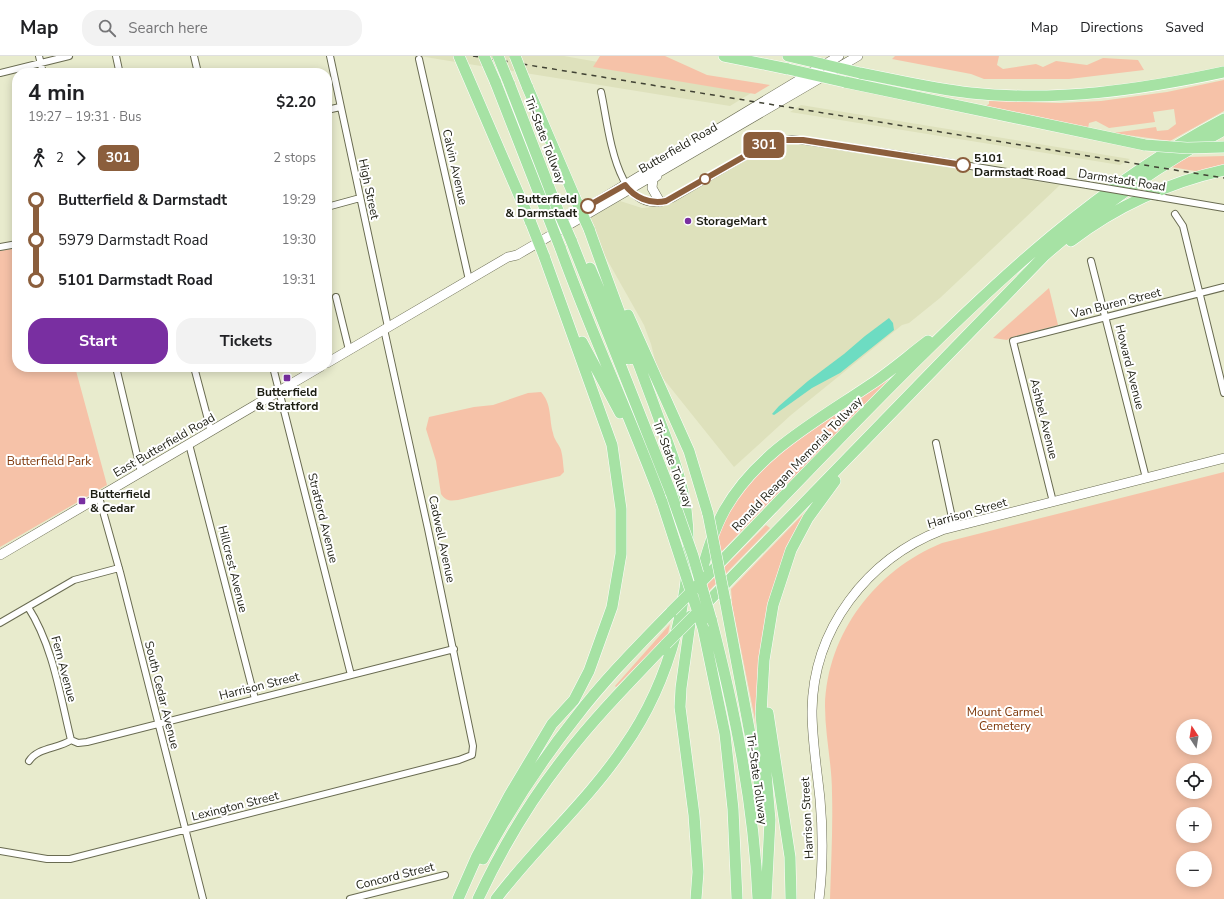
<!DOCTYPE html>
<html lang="en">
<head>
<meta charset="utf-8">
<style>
	body { margin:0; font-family:"Nunito Sans",sans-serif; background:#f2f2f2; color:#202124; height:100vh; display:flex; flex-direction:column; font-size:15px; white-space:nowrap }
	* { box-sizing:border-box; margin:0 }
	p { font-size:13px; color:#757577 }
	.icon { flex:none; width:22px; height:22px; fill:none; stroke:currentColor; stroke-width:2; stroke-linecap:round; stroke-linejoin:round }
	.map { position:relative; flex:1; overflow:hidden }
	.details { position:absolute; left:12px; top:12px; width:320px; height:304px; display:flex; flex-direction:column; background:#fff; border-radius:16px; box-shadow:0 2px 10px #0003 }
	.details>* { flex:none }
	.badge { padding:0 8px; border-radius:6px; font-size:14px; line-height:26px }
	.needle { width:26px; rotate:348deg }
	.buttons { position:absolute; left:1176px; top:663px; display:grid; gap:8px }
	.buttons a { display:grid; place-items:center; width:36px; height:36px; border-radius:50%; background:#fff; box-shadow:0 2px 10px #0003; font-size:20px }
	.map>.badge { position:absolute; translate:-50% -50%; box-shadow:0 0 0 2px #fff }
	.legs { display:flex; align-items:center; gap:6px; height:44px; padding:0 16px; font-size:13px }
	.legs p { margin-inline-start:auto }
	.headline { display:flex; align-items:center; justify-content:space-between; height:68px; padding:0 16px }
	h1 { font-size:22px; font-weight:700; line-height:30px }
	.action { display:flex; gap:8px; margin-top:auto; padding:8px 16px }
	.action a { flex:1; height:46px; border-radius:16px; background:#792fa1; color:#fff; font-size:16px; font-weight:700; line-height:46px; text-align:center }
	.action a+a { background:#f2f2f2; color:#202124 }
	ul { padding:0 16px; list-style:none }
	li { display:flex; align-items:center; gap:14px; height:40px; font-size:15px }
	li i { display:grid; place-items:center; width:6px; height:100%; margin:0 5px; background:currentColor }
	li i::after { content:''; width:10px; height:10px; margin:-5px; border:3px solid; border-radius:50%; background:#fff }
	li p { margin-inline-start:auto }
	li:first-child i { background:linear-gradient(#0000 50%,currentColor 0) }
	li:last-child i { background:linear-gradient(currentColor 50%,#0000 0) }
	header { display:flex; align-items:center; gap:24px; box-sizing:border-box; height:56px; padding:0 20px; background:#fff; border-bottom:1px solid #e0e0e0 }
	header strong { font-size:19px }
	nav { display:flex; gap:22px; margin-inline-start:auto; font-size:14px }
	.search { width:280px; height:36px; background:#f2f2f2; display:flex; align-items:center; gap:10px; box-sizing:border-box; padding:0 14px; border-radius:16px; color:#757577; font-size:15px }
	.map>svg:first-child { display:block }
</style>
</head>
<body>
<header>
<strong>Map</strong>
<div class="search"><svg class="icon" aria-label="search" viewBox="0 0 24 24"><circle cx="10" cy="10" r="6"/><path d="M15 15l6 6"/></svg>Search here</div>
<nav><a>Map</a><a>Directions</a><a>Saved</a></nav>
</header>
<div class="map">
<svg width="1224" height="843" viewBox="0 0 1224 843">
	<rect width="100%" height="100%" fill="#e8ebcd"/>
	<path fill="#dee1bc" d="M419,0H564L756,34L730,50Z
		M801,49L1130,103L1120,109L790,56Z
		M792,86L1060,129L940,242L909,267L902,269L791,359L734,411L658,316L651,288L644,269L605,200L583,166L620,145L642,152L664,150L768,90Z"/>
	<path fill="#f6c2a8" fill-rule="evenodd" d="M600,0H665L707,19L770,29L755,38L593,11Z
		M895,0H999L997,9L1003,13L1036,8L1043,11L1056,5L1087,9L1103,2L1138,4L1144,14L1069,23H984L971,18L892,3Z
		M1224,24V55L1170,85L1113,77L1156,71L1157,75L1168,74L1176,68L1174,53L1153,56L1155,66L1109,72L1096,65L1089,67L1088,72L986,50L989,48V45L1060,47L1101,45L1167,36Z
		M1224,100V111L1201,116L1171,111L1188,101Z
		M17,192V311H75L107,429L0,491V195Z
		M1049,232L1058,269L1012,281L1007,284L993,282Z
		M886,322L888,324L721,496C720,490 717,483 718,478C719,471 726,462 729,456C766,395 831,363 886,322Z
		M541,336C552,348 549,363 553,377C554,384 559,388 561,394C563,401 563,409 564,416L560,420L458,444C450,445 446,445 441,438L436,405L426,373L429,361L474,351L493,349L528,337Z
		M1224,416V843H830C831,808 833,772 832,737C832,708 825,679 825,650C827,577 876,514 942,487ZM1183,670H1205V692H1183ZM1183,714H1205V736H1183ZM1183,758H1205V780H1183ZM1183,802H1205V824H1183Z
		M808,453L766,559L759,602L756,669L732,548L731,533Z
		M766,469L770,472L700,544L704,532Z
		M670,568L668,578L616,631L615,630Z"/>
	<path fill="#6ddcc2" d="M889,262L893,267L894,274L889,278L840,317L812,332L777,357L774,359L772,358L779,350L808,325L844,298L865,280Z"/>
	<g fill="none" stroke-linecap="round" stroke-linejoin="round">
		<defs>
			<path id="street" d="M39,0L43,17
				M116,0L119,14
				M194,0L198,17
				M330,0L388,271
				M419,3L469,224
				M0,17L69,0
				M601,36C609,70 615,169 673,142L766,88L792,83L915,101L1087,129
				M327,54L340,51
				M1159,141L1224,152
				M327,151L360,142
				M1175,158L1183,170L1224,337
				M0,191L17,188
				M1091,205L1146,422
				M336,241L349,294
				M116,311L141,416
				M194,311L211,375
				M273,311L351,619
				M936,387L954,471
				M189,388L255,643
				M99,441L120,516L203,843
				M1053,446L1013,285L1224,231
				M28,551C53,590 60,639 71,684
				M0,567L74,524L119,512
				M71,684L78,687L87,686L454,593
				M29,705C38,691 58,693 71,684
				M0,795L47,803H70L459,704L472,699L473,690L428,473L384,273
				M350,843L445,819"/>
			<path id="secondary" d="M657,120L653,123L652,132L660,146
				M575,159L839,0
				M327,307L508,201L517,199L858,0
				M0,499L320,311
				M819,843C823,810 823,776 820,743C817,714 812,684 812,655C813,573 867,503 942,474L1224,402"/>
			<path id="highway" d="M459,0L531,167
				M724,0L788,13
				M788,0L822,8
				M860,17C897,24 933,33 971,37C1056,46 1140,34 1224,16
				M495,25L547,158
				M845,26L1145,89
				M509,27L557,152
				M527,30L575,142
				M571,184L671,437
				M1071,185C1115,151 1169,126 1224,114
				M560,191C591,277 630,360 662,446
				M590,212L629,303
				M628,259L689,395L708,458
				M582,286L620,357
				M707,520C771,454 834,387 899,322C998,223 1098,129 1224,63
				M699,526C705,502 712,477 724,455C756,397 817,365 870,329C890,316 908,300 928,285
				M725,544L762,742
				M702,552L1045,199C1100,151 1160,108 1224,74
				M691,560L681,632L680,651L694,759L698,816L696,843
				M711,563C735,655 754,748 758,843
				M703,572L725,678L733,753L737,843
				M768,657L790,801L791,843
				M483,803C510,753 541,705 576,661C605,623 639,589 672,555
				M458,843L477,800L509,740L552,668L574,644L589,615L612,551L621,498V453L612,389L544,200
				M478,843C502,792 531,743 566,699C596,660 632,624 666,588
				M496,843C536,790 587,746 624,691C670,626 696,532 686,453C681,417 666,383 654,349C632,290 610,232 589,173
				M766,843L770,764L761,658L764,604L773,549L791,494L808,462L835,425"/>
		</defs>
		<use href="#street" stroke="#696b51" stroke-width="8"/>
		<use href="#secondary" stroke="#696b51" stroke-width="10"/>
		<use href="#highway" stroke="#fff" stroke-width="12"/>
		<use href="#street" stroke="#fff" stroke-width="6"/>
		<use href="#secondary" stroke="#fff" stroke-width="9"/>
		<use href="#highway" stroke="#a6e2a4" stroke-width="11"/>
		<path stroke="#414234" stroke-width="1.5" stroke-dasharray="5 5" stroke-linecap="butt" d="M473,0L1224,122"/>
		<defs>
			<path id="street-bridge" d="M1087,129L1159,141"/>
			<path id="highway-bridge" d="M484,0L495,25
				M498,0L509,27
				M515,0L527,30
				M822,8L860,17
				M788,13L845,26
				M1145,89L1187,92L1224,91
				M575,142L589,173
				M557,152L571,184
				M547,158L560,191
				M531,167L544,200
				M671,437L693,500L711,563
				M662,446L703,572
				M708,458L725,544
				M672,555L707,520
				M666,588L697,557"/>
		</defs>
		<use href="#street-bridge" stroke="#696b51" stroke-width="8" stroke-linecap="butt"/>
		<use href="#highway-bridge" stroke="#fff" stroke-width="12" stroke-linecap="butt"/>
		<use href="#street-bridge" stroke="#fff" stroke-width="6"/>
		<use href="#highway-bridge" stroke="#a6e2a4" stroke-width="11"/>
	</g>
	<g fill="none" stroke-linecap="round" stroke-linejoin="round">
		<defs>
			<path id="line-1" d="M588,150L625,129C634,141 650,149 666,145L766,88L783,84H803L963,109"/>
		</defs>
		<use href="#line-1" stroke="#fff" stroke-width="9"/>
		<use href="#line-1" stroke="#8b5e3c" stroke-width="6"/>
	</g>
	<g fill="#fff" stroke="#8b5e3c" stroke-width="2">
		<circle cx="963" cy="109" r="7"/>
		<circle cx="705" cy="123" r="5"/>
		<circle cx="588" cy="150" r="7"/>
	</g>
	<g fill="#792fa1" stroke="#fff" stroke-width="1.5">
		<circle cx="688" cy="165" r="4"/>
		<rect x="283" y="318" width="8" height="8" rx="2"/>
		<rect x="78" y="441" width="8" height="8" rx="2"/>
	</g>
	<g text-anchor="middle" stroke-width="4" stroke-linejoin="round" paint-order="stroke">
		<g font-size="12" fill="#1d1e13" stroke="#fff">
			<text transform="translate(545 84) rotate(69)" y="4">Tri-State Tollway</text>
			<text transform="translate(678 92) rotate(-30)" y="4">Butterfield Road</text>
			<text transform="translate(455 111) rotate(77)" y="4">Calvin Avenue</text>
			<text transform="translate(1122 124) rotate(9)" y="4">Darmstadt Road</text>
			<text transform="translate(369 133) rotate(78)" y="4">High Street</text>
			<text transform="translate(1116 247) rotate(-14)" y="4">Van Buren Street</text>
			<text transform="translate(1130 311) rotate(76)" y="4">Howard Avenue</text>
			<text transform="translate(1044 363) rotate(76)" y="4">Ashbel Avenue</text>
			<text transform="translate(164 389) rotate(-30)" y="4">East Butterfield Road</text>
			<text transform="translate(673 408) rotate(69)" y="4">Tri-State Tollway</text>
			<text transform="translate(797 408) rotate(-46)" y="4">Ronald Reagan Memorial Tollway</text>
			<text transform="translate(967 457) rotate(-16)" y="4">Harrison Street</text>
			<text transform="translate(323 462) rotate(76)" y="4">Stratford Avenue</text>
			<text transform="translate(442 483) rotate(78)" y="4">Cadwell Avenue</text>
			<text transform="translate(233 513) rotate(76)" y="4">Hillcrest Avenue</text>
			<text transform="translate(64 613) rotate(75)" y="4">Fern Avenue</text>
			<text transform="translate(259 630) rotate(-14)" y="4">Harrison Street</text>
			<text transform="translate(162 639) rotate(76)" y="4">South Cedar Avenue</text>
			<text transform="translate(757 723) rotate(82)" y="4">Tri-State Tollway</text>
			<text transform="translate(235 750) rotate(-14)" y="4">Lexington Street</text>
			<text transform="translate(807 762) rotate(-93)" y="4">Harrison Street</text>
			<text transform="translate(395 820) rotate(-14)" y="4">Concord Street</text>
		</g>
		<g font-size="12" font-weight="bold" fill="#1d1e13" stroke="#fff" text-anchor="start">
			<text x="974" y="106">5101<tspan x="974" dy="14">Darmstadt Road</tspan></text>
			<text x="577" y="147" text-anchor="end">Butterfield<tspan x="577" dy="14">&amp; Darmstadt</tspan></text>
		</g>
		<g font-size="12" font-weight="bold" fill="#1d1e13" stroke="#fff" text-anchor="start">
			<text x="696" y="169">StorageMart</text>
			<text x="287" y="340" text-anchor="middle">Butterfield<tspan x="287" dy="14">&amp; Stratford</tspan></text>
			<text x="90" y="442">Butterfield<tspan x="90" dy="14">&amp; Cedar</tspan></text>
		</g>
		<g font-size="12" fill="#7d3608" stroke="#fff">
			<text x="49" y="409">Butterfield Park</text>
			<text x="1005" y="660">Mount Carmel<tspan x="1005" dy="14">Cemetery</tspan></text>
		</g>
	</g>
</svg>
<div class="buttons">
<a><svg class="needle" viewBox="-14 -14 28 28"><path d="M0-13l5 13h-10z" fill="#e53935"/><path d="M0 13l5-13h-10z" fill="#757577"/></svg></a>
<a><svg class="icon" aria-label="locate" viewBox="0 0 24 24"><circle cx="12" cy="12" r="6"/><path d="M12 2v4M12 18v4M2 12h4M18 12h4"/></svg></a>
<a>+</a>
<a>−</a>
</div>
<b class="badge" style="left:764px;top:89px;background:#8b5e3c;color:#fff">301</b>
<section class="details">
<div class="headline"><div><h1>4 min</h1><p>19:27 – 19:31 · Bus</p></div><b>$2.20</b></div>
<div class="legs"><svg class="icon" aria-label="walk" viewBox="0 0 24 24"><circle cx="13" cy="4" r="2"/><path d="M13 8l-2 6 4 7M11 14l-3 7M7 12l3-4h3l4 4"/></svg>2<svg class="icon" aria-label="forward" viewBox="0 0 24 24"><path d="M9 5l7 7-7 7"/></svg><b class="badge" style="background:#8b5e3c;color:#fff">301</b><p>2 stops</p></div>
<ul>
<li><i style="color:#8b5e3c"></i><b>Butterfield &amp; Darmstadt</b><p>19:29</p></li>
<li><i style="color:#8b5e3c"></i><span>5979 Darmstadt Road</span><p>19:30</p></li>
<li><i style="color:#8b5e3c"></i><b>5101 Darmstadt Road</b><p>19:31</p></li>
</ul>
<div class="action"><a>Start</a><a>Tickets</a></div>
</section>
</div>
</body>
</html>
